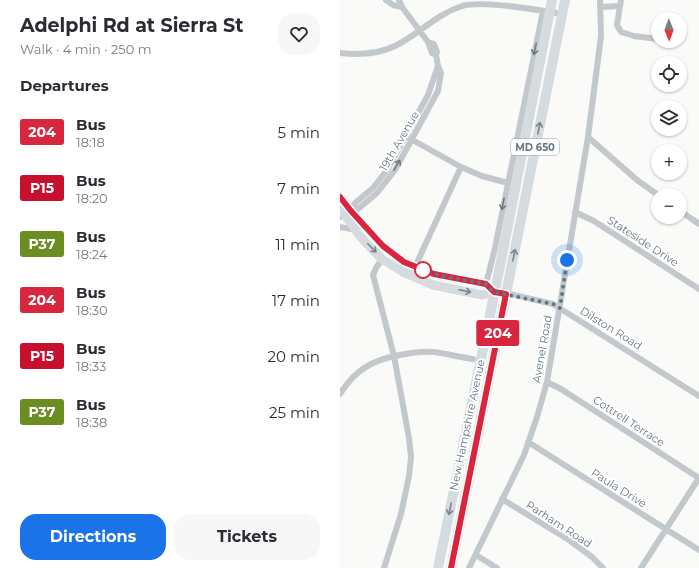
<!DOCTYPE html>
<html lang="en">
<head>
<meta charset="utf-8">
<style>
	body { margin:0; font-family:Montserrat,sans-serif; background:#f7f7f7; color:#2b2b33; height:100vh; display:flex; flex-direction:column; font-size:15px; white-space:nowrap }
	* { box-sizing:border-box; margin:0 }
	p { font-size:13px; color:#7c7c81 }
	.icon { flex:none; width:22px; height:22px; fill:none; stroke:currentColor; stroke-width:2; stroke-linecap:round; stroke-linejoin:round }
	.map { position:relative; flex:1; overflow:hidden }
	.drawer { display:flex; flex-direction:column; background:#fff; width:340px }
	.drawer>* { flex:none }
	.badge { padding:0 8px; border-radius:3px; font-size:14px; line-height:26px }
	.needle { width:26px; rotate:179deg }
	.buttons { position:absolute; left:311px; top:12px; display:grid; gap:8px }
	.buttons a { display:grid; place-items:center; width:36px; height:36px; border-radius:50%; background:#fff; box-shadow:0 1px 3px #0004; font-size:20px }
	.you { position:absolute; width:20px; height:20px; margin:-10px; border:3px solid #fff; border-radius:50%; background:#1a73e8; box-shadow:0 0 0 6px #1a73e833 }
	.map>.badge { position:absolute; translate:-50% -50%; box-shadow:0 0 0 2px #fff }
	h2 { padding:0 20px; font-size:15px; line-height:36px }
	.round { display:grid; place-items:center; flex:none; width:42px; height:42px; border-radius:16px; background:#f7f7f7 }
	.summary { display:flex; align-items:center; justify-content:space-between; height:68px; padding:0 20px }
	h1 { font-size:19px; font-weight:700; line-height:30px }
	.button { display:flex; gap:8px; margin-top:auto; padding:8px 20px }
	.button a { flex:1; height:46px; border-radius:16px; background:#1a73e8; color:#fff; font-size:16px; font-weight:700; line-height:46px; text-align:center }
	.button a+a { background:#f7f7f7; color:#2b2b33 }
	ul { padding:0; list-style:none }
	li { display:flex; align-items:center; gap:12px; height:56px; padding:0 20px }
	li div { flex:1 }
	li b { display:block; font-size:15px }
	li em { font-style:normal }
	li .badge { min-width:44px; font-weight:700; text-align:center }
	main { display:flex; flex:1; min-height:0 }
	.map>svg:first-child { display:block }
</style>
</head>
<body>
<main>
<section class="drawer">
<div class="summary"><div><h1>Adelphi Rd at Sierra St</h1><p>Walk · 4 min · 250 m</p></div><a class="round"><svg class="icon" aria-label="heart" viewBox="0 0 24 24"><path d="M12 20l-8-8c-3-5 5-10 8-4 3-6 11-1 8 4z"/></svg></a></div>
<h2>Departures</h2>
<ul>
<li><span class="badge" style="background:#d7263d;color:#fff">204</span><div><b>Bus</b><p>18:18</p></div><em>5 min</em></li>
<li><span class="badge" style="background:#c8102e;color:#fff">P15</span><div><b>Bus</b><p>18:20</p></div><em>7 min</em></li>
<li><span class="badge" style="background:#6b8e23;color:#fff">P37</span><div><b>Bus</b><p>18:24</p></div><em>11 min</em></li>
<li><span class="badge" style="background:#d7263d;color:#fff">204</span><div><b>Bus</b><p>18:30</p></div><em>17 min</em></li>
<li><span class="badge" style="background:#c8102e;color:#fff">P15</span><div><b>Bus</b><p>18:33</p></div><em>20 min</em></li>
<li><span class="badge" style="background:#6b8e23;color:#fff">P37</span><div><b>Bus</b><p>18:38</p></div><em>25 min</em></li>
</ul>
<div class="button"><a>Directions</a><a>Tickets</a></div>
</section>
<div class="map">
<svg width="359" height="568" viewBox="0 0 359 568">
	<rect width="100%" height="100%" fill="#fafaf8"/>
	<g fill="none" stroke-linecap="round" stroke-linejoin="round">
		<path stroke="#c3c8cc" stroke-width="6" d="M46,0L53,5L62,7
			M59,0L62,7L88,42L92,53L96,55
			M281,0L277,25L281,32L294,36L318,39
			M260,7L280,6
			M329,41L335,42
			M0,53C19,55 40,54 57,45C80,33 97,14 122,6C144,0 198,10 222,14
			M248,137L297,180L318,195
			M69,138L121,167L142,176L168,183
			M11,211L15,203L33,188L47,170L88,95L98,66
			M340,211L359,224
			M235,212L254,221L359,289
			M0,217L4,214L18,209L37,193L55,170L98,91L101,73L98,66L96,55L97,52L94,44L88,42
			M0,227L16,230
			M42,259L36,268L33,275L54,356L69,438L71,457L69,476L61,514L44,568
			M74,269L121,167
			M146,284L155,248L203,11
			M166,293L213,304L359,396
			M207,382L221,389L359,478
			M0,394C15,370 32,360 60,355C70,353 83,351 94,352C107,354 120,357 133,359
			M188,442L359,550
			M162,499L229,540L252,557L263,568
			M136,555L157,568
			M129,568L184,455L197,417L207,382L248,137L261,36L260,0
			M301,568L359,478"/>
		<path stroke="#d6dbdf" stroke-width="9" d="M0,197L11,211L43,246L64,262L94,274L146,284L154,292
			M0,208L19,235L30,247L42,259L63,272L93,285L142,295L154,292L166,293"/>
		<path stroke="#d6dbdf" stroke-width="10" d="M98,568L157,281L212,0
			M111,568L225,0"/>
	</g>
	<defs><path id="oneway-shaft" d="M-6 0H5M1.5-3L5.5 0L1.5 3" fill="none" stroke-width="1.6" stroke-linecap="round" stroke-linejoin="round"/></defs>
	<g stroke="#6a7a87">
		<use href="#oneway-shaft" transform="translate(195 49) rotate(102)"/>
		<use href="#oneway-shaft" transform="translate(57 165) rotate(-60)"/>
		<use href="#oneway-shaft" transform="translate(163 204) rotate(101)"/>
	</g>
	<g stroke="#768591">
		<use href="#oneway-shaft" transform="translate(199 128) rotate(-79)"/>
		<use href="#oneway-shaft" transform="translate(32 248) rotate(45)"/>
		<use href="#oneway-shaft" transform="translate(174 255) rotate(-79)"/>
		<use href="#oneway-shaft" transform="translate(125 291) rotate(12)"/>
		<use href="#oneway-shaft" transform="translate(110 509) rotate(102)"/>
	</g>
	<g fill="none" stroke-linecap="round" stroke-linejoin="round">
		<defs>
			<path id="line" d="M0,197L11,211L43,246L64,262L94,274L146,284L154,292L166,294L111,568"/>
		</defs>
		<use href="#line" stroke="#fff" stroke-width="9"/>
		<use href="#line" stroke="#d7263d" stroke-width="6"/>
		<path stroke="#657683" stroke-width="4" stroke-dasharray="0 7.2" d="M83,270L106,277L146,284L154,292L213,304L220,308L227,260"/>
	</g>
	<circle fill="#fff" stroke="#d7263d" stroke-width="2" cx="83" cy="270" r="8"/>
	<g text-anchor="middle" stroke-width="4" stroke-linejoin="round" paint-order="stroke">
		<rect fill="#fff" stroke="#939fa8" stroke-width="1" x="171" y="139" width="48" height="16" rx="3"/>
		<g font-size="10" font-weight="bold" fill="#657683">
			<text x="195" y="151">MD 650</text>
		</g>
		<g font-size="11" fill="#657683" stroke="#fff">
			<text transform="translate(59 141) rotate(-60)" y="4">19th Avenue</text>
			<text transform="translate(303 241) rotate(33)" y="4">Stateside Drive</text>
			<text transform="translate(271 328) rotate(32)" y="4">Dilston Road</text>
			<text transform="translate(202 349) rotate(-80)" y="4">Avenel Road</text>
			<text transform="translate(289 421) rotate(33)" y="4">Cottrell Terrace</text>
			<text transform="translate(127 425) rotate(-78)" y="4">New Hampshire Avenue</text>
			<text transform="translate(279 488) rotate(32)" y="4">Paula Drive</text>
			<text transform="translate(219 524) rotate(33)" y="4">Parham Road</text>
		</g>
	</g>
</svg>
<div class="buttons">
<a><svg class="needle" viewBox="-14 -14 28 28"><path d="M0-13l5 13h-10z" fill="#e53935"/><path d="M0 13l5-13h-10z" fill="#7c7c81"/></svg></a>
<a><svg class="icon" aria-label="locate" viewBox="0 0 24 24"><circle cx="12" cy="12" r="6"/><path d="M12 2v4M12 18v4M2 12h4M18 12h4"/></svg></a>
<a><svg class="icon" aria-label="layers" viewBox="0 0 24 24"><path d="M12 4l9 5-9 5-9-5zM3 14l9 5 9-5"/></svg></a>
<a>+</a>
<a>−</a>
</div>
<div class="you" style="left:227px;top:260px"></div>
<b class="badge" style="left:158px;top:333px;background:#d7263d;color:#fff">204</b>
</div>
</main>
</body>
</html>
